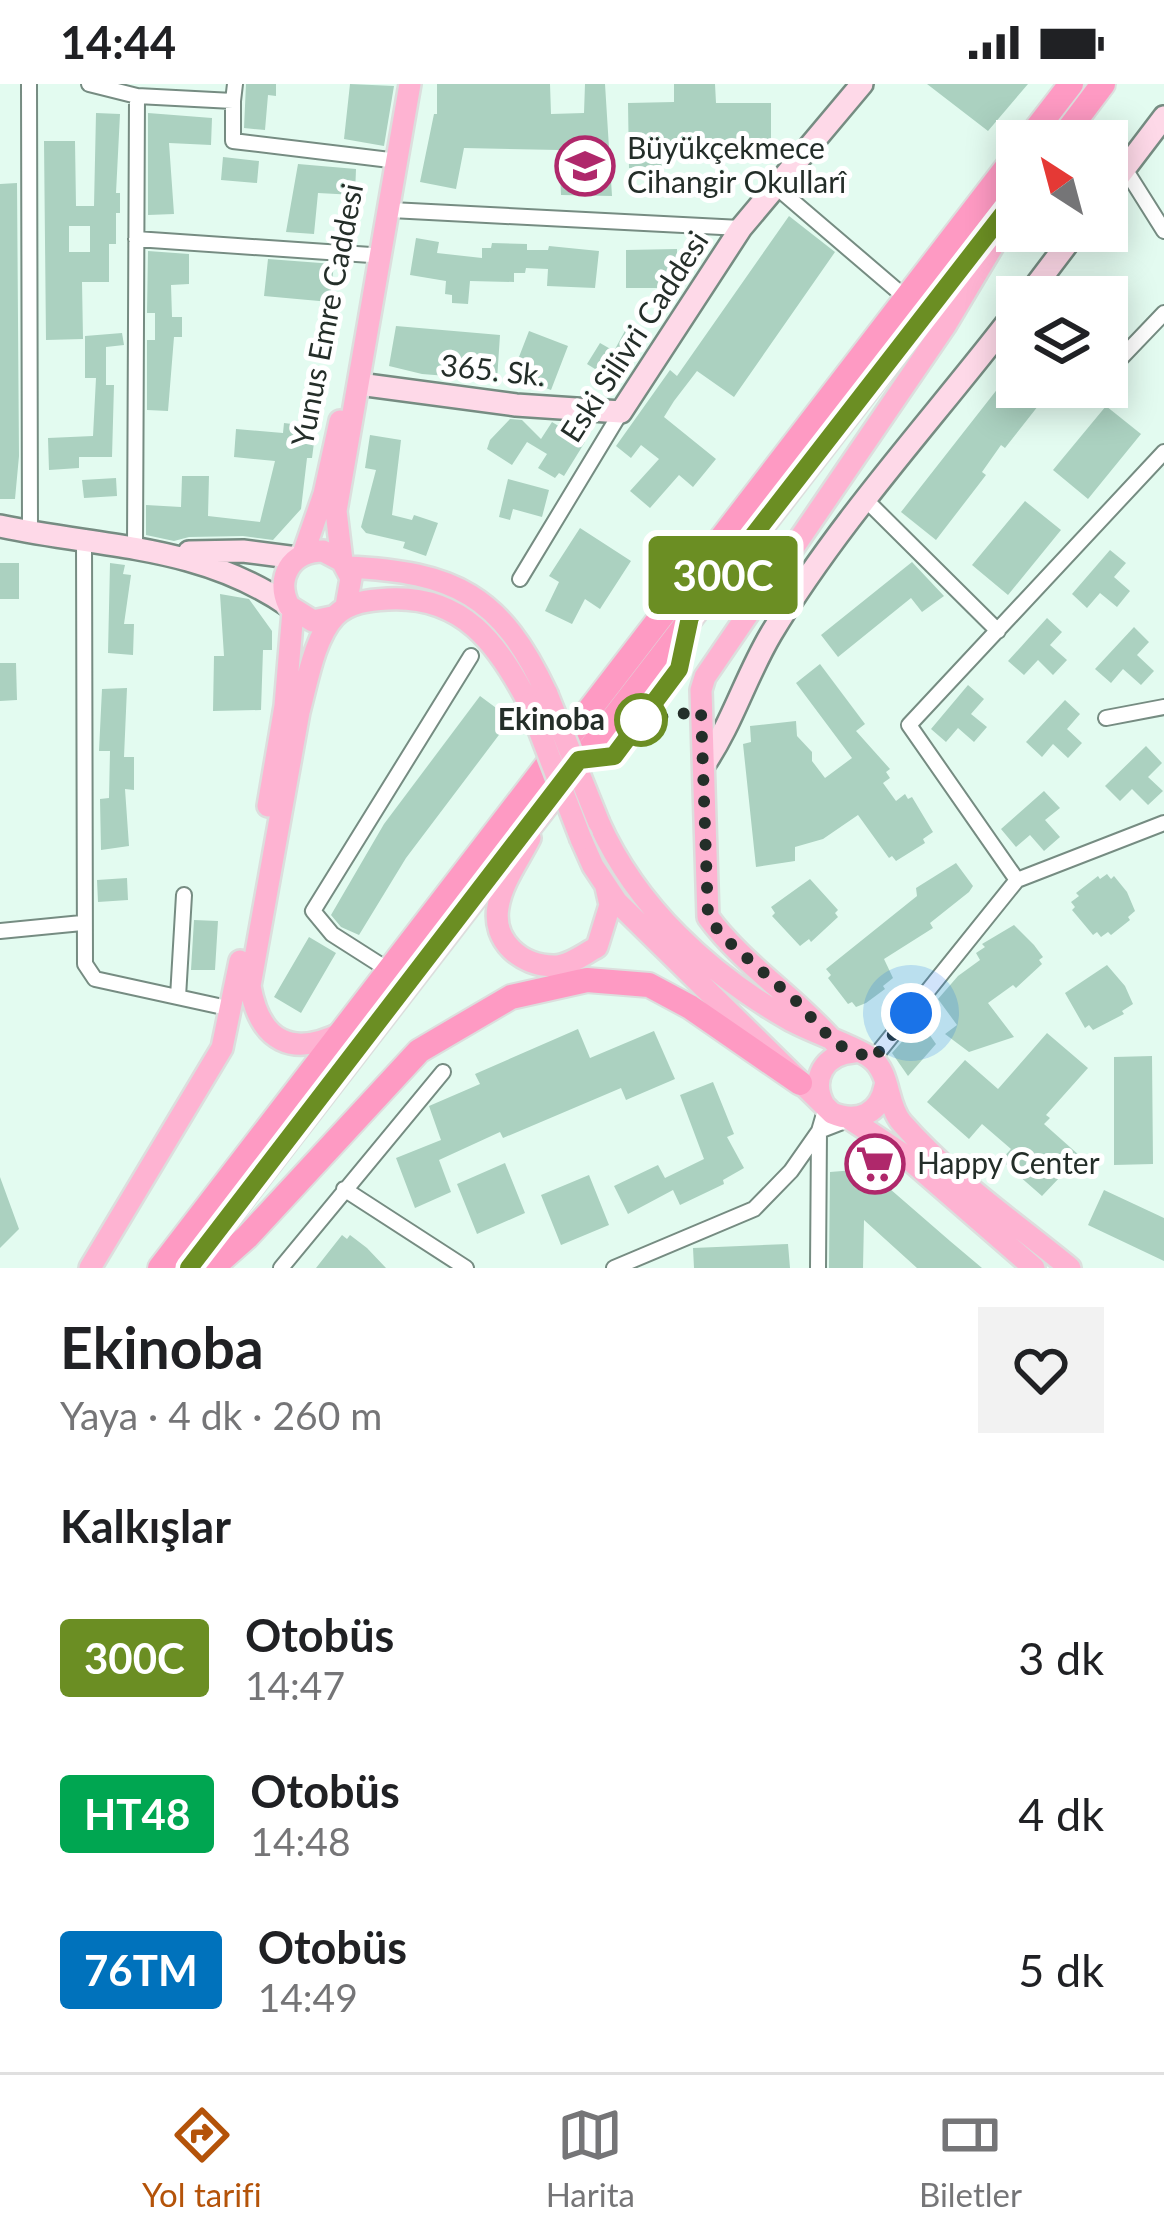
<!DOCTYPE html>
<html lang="tr">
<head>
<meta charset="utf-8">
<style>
	body { margin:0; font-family:Lato,sans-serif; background:#f2f2f2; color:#202124; height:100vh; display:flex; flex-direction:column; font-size:45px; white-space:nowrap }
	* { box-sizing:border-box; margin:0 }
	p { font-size:39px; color:#757577 }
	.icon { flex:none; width:66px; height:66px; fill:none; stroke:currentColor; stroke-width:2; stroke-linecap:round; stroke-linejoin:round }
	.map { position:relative; height:1184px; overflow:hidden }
	.panel { display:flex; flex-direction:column; background:#fff; flex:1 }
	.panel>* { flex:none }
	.badge { padding:0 24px; border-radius:9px; font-size:42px; line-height:78px }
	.needle { width:78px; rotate:324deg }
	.fabs { position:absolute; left:996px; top:36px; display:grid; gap:24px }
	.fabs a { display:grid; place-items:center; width:132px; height:132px; border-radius:0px; background:#fff; box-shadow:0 6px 30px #0003; font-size:60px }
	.you { position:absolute; width:60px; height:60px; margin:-30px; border:9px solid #fff; border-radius:50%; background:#1a73e8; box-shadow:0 0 0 18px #1a73e833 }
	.map>.badge { position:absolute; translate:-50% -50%; box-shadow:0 0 0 6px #fff }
	h2 { padding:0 60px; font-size:45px; line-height:108px }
	.round { display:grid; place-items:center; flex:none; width:126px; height:126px; border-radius:0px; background:#f2f2f2 }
	.head { display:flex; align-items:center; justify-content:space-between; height:204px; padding:0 60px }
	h1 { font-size:57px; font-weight:700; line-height:90px }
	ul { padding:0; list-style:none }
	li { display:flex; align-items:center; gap:36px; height:156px; padding:0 60px }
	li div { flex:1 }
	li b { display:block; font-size:45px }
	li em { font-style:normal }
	li .badge { min-width:132px; font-weight:700; text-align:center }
	.status { display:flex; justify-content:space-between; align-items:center; height:84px; padding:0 60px; background:#fff; direction:ltr }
	.status svg { height:33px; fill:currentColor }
	.tabs { display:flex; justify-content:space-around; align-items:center; height:168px; border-top:3px solid #e0e0e0; background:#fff; font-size:33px; color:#757577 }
	.tabs a { display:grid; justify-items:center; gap:6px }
	.tabs .on { color:#b45309 }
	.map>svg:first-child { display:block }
</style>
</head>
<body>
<div class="status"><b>14:44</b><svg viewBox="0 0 49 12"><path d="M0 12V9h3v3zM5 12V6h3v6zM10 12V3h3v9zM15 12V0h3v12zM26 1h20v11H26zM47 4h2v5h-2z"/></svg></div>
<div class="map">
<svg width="1164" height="1184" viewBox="0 0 1164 1184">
	<rect width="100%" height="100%" fill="#e3fbf0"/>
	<path fill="#abd1c0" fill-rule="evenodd" d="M246,0H276V12L268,11L265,46L244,44Z
		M350,0L394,2L384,62L344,55Z
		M437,0H550L551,30L584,29L585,0H605L612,112L561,111L559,66L464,64L456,105L420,98L434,30H437Z
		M674,0H715L716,19H771V72H662V84H629L628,19L674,18Z
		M927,0H1028L988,47Z
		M96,29L120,30L116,109H120V129H116V160H109V198H82L83,255L46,256L44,57H75L76,122H94ZM69,142H90V168H69Z
		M148,29L212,34L211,61L169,59L174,130L148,131Z
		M223,73L259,77L257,99L221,96Z
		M298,80L356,85L355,111L318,109L314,150L286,148Z
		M17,99L19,372L15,415H0V100Z
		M789,132L835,168L734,313L697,287L674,317L664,333L716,375L693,403L679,391L650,424L630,407L659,375L641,361L631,374L616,362L670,286L677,292Z
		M416,154L439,158L437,169L482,174V164H491L492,159L527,160V166H548L549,162L599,167L595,204L547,202L548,185L526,184L525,189H514V198L470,197L468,220L452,219V211L445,210L446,197L410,191Z
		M677,165V204H626V166Z
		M148,167L189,170V200L171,201L172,233H182V253H174L168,327L147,326V256H155V229H147Z
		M268,175L334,180L330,218L264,212Z
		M396,242L500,251L497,296L422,290L389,282Z
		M627,243L645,254L616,298L587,280L600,259L614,267Z
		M529,247L568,262L551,306L512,291Z
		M122,249L124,261L106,263V301H114L112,373H79V384L49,386L48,354L93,352L96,294H85V252Z
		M1017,280V303H1053L1005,364L1001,361L982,388L986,391L936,456L901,428Z
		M1106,322L1141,350L1088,415L1053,386Z
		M510,335L522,336L541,355L552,338L585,358L564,392L559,389L555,394L538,384L547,370L527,358L512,381L487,365L490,356Z
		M284,339L316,343L312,374H307L301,425L273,456L243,452L189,453L174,457L146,451V421L181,423L182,392H209L208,432L260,438L275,377L234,373L236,345L283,349Z
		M370,351L401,356L392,431L412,436L414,431L438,439L426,472L403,464L405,458L366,449L361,443L376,386L365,384Z
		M116,394L117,412L84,414L82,396Z
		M508,395L549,406L542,433L513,425L510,436L499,433Z
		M1025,417L1061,446L1008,511L972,481Z
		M580,444L631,477L600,525L585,515L572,540L545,527L559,498L549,492Z
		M1110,466L1126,479L1114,493L1130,507L1117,523L1100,509L1087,524L1072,510Z
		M912,478L944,512L922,528L911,514L838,573L821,551Z
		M0,479H19V515H0Z
		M110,479L125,481L123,490L131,491L124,540H134L133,571L108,569Z
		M220,510L249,515L272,547V566H263L261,626L213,627L214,572H224Z
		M1047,534L1062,548L1050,561L1067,576L1053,591L1038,576L1024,591L1008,577Z
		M1134,543L1149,558L1137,571L1154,587L1141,601L1123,585L1111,599L1095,585Z
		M0,579H16L17,616L0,617Z
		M820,580L865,640L856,647L890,685L886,688L890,694L883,699L896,717L905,710L908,715L912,713L933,748L923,755L925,759L896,777L892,772L889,774L858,731L823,755L795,763V777L756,783L743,660L751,658L750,642L796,637L797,652L812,668V677L825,694L852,674L796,599Z
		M968,601L984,615L971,630L987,643L974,658L958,644L946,658L931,645Z
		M127,604L124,673H134V706L125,705L129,762L101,766L100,715L109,714L110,667H99L102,605Z
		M480,612L511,635L406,774L359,851L341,843L331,831L384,740Z
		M1065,616L1080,630L1067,645L1082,659L1068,674L1053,660L1042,673L1026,658Z
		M1146,662L1162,679L1148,693L1163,707L1148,721L1132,705L1120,717L1105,702Z
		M1044,707L1060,724L1045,736L1060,753L1044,767L1030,751L1016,763L1001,745Z
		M956,779L973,802L969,808L930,839L933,844L884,875L893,894L883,902L885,905L866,919L856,923L852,918L848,920L828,894L831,891L826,885L917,812L916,804Z
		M1107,790L1111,795L1114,792L1127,808L1135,827L1128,833L1130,836L1111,851L1108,848L1101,853L1097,848L1093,851L1072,826L1075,823L1071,818L1079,812L1076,809L1098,792L1100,795Z
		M127,794L128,816L98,818L97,796Z
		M810,795L838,826L835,829L838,833L811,858L809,855L800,862L772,832L775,829L771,823Z
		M194,836L218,837L215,886H191Z
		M1014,841L1034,861L1043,873L1039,876L1042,880L1016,904L1013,901L988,919L1014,953L969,968L945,950L957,941L938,915L958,892L980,876L976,869L985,863L982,860Z
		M309,853L336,869L301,929L274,913Z
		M1107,881L1125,902L1133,920L1122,927L1124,930L1093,946L1089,941L1085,944L1065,909Z
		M920,937L936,960L908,992L892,969Z
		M578,945L590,974L654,947L675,995L626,1016L621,1004L503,1054L500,1048L439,1076L451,1108L415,1124L396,1074L441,1056L429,1022L480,1000L475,990Z
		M1047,949L1088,984L1046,1031L1050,1034L1044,1040L1080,1072L1042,1112L1001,1076L1011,1065L982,1040L969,1055L927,1018L965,976L998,1005Z
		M1152,972L1153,1080L1114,1081V973Z
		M713,998L734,1050L727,1053L744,1084L723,1096L724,1100L680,1121L673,1106L628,1130L614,1102L658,1081L665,1094L704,1075L680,1011Z
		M505,1079L525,1129L477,1150L457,1100Z
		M867,1085L950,1157L982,1184H917L864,1136L863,1184H829L830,1088Z
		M589,1091L609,1141L561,1161L541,1111Z
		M0,1093L19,1145L0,1164Z
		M1104,1106L1164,1134V1177L1088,1141Z
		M342,1151L347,1155L350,1151L367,1164L386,1184H316Z
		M788,1160L790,1184H694L693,1164Z"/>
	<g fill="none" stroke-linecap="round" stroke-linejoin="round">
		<defs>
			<path id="minor" d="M29,0L30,448
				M89,0L137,12L233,17L235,0
				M233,17V57L390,76
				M1125,85L1164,147
				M775,102L906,214
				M391,126L741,144
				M136,155L371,171
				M994,257L1017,261
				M1107,273L1121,274L1164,229
				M866,416L998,547
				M84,453L85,880L95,895L232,925
				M135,463L137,12
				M520,495L621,328
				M1106,634L1164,623
				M584,675L614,672L679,585L687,549
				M1017,796L909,641L1164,368
				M0,847L82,839
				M390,887L332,850L313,827L471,572
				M178,913L184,811
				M873,975L1017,796L1164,739
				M344,1105L466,1184
				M281,1184L443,988
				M614,1184L754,1125L791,1087L819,1047L826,1023
				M818,1184L819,1047L850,1035"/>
			<path id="secondary" d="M1107,108L1164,33
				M1027,213L1077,147
				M359,300L516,321L621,328L741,144L862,0
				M0,442C102,464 199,460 289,522
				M189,468L243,467L297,474
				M704,681C732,640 746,592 771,550C841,434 935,333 1017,226"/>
			<path id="primary" d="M303,470L324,410L340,337
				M342,477L336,427L410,0
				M347,483C455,488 501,511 547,610
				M332,533L313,537L289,522C275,494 291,467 323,467L342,477L351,494L346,522
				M268,722L285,622L293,527
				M599,739C637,823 708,889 788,935C810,948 855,962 871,974C891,989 886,1021 902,1039C950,1094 1014,1138 1070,1184
				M530,754C519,776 502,798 498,823C492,857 521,882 554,882C569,882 584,870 597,863L610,821L606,803
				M581,755L593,782L617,818L832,1029C858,1040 880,1029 885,1002
				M343,948C292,974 260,958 250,902L299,628C307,599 314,554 335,532C349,518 369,516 388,515C463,511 498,560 529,620
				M836,960C797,914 743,881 708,833L701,606L705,593L945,242L1006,140
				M824,1021C810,995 824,970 854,968
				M850,1035L904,1071L1034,1184
				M90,1184L222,964L240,877"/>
			<path id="trunk" d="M1027,57L1071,0
				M1060,57L1103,0
				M160,1184L1017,70
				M189,1184L1017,112
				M212,1184L247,1153L419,967L511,913L587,896L649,901L690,923L800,999"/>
		</defs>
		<use href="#minor" stroke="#768c82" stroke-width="18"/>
		<use href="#secondary" stroke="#768c82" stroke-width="26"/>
		<use href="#primary" stroke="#dcdedd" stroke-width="26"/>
		<use href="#trunk" stroke="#dcdedd" stroke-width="28"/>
		<use href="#minor" stroke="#fff" stroke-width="14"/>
		<use href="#secondary" stroke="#fed9e8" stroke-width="21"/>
		<use href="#primary" stroke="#feb3d2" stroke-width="21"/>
		<use href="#trunk" stroke="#fe9ac3" stroke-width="24"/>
		<defs>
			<path id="primary-bridge" d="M547,610L599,739
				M529,620L581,755"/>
		</defs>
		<use href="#primary-bridge" stroke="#dcdedd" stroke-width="26" stroke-linecap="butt"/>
		<use href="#primary-bridge" stroke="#feb3d2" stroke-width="21"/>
	</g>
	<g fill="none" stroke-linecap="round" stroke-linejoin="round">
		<defs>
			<path id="line" d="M189,1184L579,676L614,672L679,585L690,533L1017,112"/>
		</defs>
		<use href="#line" stroke="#fff" stroke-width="27"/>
		<use href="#line" stroke="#6b8e23" stroke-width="18"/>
		<path stroke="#242e29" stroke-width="12" stroke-dasharray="0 21.6" d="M641,636L701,627L708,832L722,852L796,917L836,960L873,975L911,929"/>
	</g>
	<defs>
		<symbol id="school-ring" viewBox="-11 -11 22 22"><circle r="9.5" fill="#fff" stroke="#af286b" stroke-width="1.5"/><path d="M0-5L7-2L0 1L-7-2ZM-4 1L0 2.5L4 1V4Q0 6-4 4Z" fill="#af286b"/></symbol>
		<symbol id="supermarket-ring" viewBox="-11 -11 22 22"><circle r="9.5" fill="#fff" stroke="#af286b" stroke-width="1.5"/><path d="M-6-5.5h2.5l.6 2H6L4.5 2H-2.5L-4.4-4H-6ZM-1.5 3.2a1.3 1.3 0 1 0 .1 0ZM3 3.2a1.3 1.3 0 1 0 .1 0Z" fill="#af286b"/></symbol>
	</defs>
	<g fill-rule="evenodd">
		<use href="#school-ring" x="552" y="49" width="66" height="66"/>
		<use href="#supermarket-ring" x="842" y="1047" width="66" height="66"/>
	</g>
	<circle fill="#fff" stroke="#6b8e23" stroke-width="6" cx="641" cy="636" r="24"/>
	<g text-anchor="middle" stroke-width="10" stroke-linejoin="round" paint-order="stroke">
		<g font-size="30" fill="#242e29" stroke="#fff" text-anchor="start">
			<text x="627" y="75">Büyükçekmece<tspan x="627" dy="34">Cihangir Okullarî</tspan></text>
			<text x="917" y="1090">Happy Center</text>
		</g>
		<g font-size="30" fill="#242e29" stroke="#fff">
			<text transform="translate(328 231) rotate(-79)" y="10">Yunus Emre Caddesi</text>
			<text transform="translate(635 253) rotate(-57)" y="10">Eski Silivri Caddesi</text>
			<text transform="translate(493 287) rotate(6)" y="10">365. Sk.</text>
		</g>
		<g font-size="30" font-weight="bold" fill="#242e29" stroke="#fff" text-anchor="end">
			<text x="605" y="646">Ekinoba</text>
		</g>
	</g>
</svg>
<div class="fabs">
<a><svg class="needle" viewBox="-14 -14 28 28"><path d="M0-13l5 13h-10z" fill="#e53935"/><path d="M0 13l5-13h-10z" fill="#757577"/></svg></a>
<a><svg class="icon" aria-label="layers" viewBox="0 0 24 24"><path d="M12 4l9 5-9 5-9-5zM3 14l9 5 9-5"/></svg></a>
</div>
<div class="you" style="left:911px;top:929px"></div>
<b class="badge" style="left:723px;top:491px;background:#6b8e23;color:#fff">300C</b>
</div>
<section class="panel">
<div class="head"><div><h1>Ekinoba</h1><p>Yaya · 4 dk · 260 m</p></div><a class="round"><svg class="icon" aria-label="heart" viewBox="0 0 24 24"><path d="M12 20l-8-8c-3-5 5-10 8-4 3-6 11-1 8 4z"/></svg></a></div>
<h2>Kalkışlar</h2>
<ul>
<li><span class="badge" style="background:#6b8e23;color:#fff">300C</span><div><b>Otobüs</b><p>14:47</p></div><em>3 dk</em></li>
<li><span class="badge" style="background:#00a651;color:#fff">HT48</span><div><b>Otobüs</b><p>14:48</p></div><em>4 dk</em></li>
<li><span class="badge" style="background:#0072bc;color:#fff">76TM</span><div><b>Otobüs</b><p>14:49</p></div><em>5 dk</em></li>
</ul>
</section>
<nav class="tabs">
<a class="on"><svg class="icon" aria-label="directions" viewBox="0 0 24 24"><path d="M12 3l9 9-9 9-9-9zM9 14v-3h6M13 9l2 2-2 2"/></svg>Yol tarifi</a>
<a><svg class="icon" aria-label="map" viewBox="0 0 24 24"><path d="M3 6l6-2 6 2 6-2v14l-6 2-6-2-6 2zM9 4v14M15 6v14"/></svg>Harita</a>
<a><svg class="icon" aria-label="tickets" viewBox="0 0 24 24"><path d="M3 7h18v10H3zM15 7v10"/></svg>Biletler</a>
</nav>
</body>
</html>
